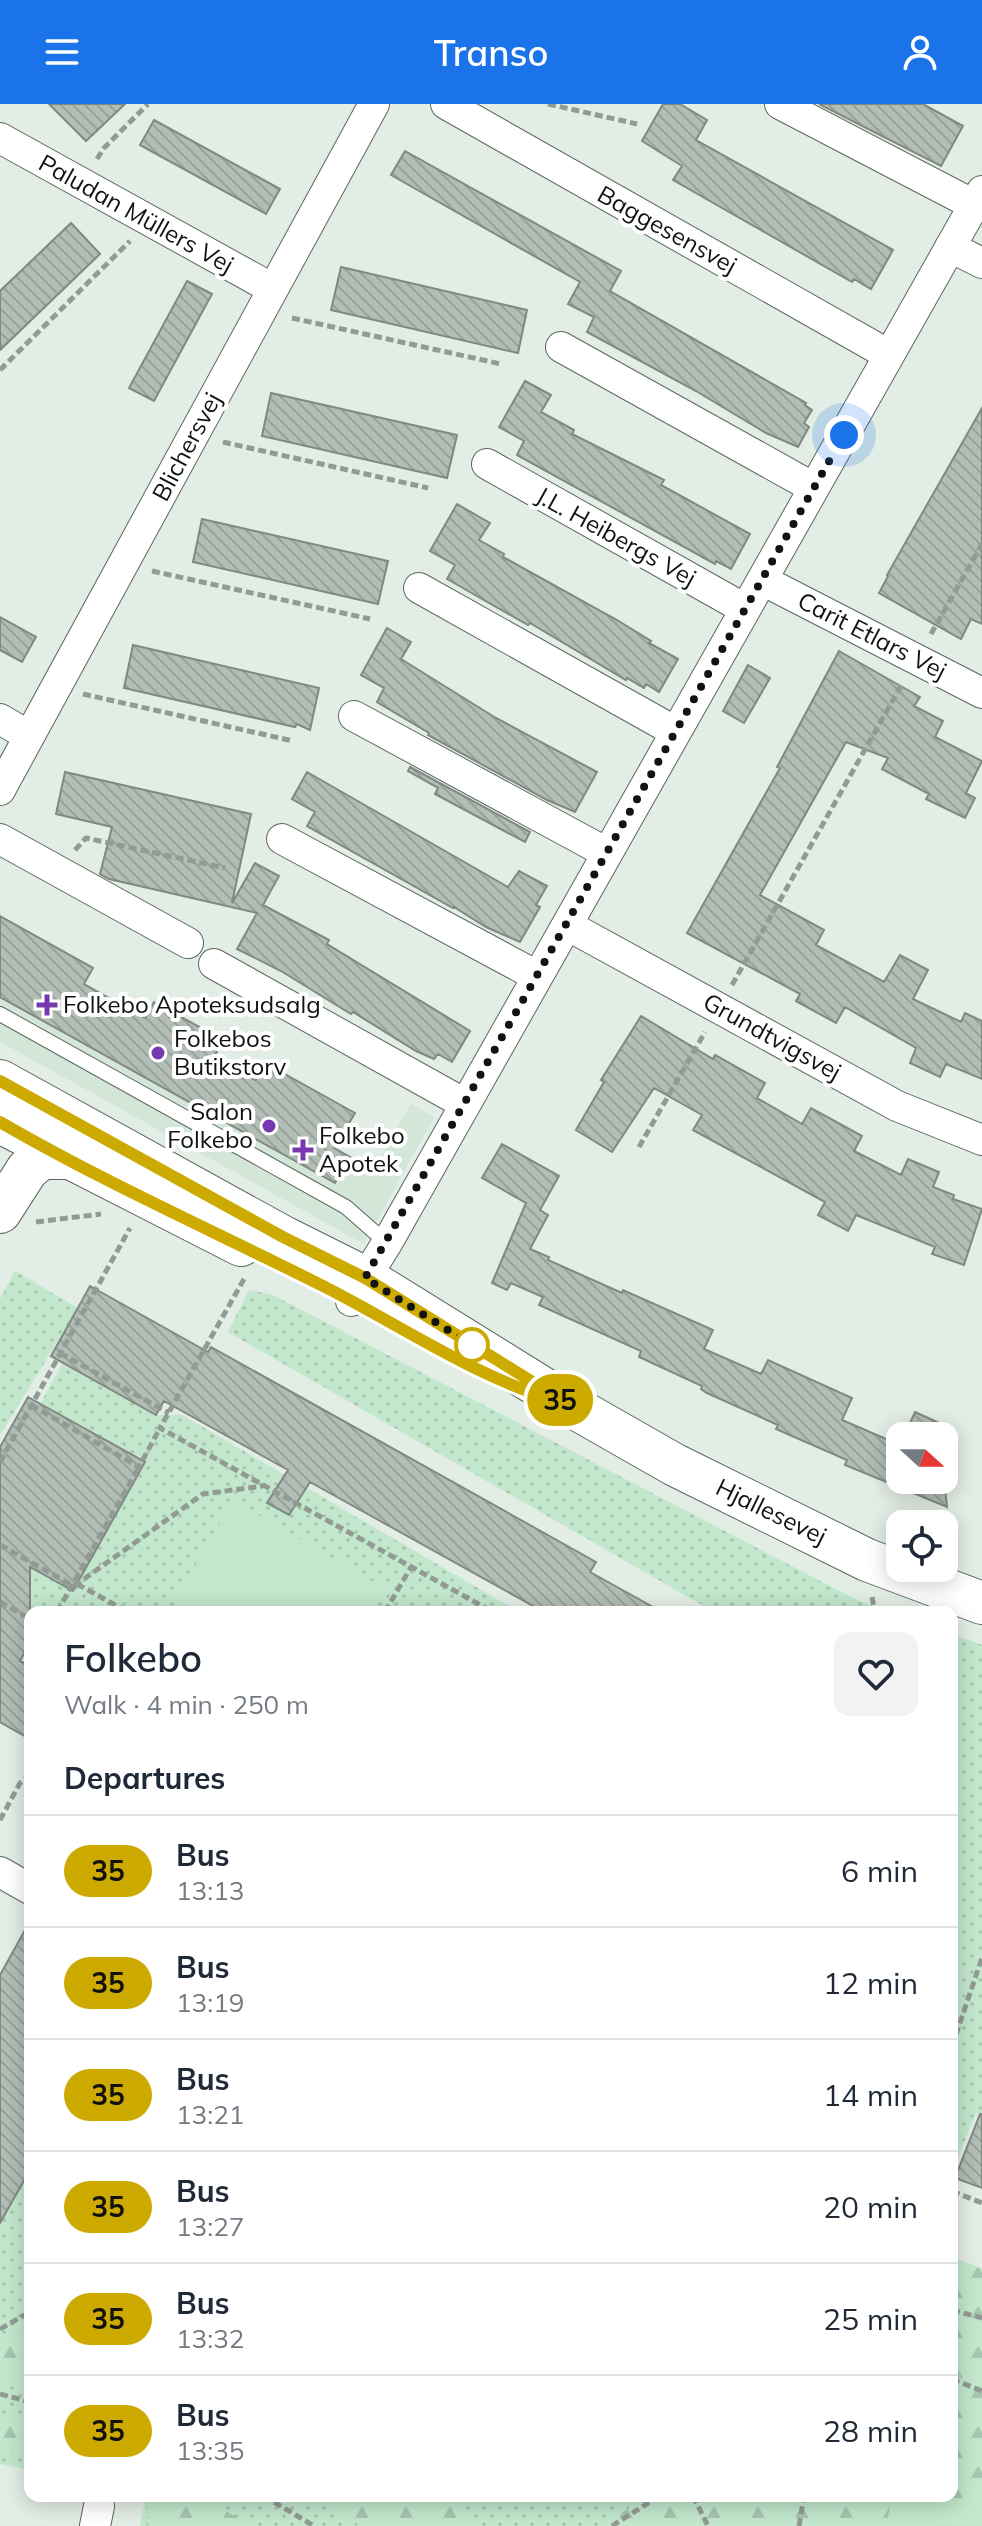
<!DOCTYPE html>
<html lang="en">
<head>
<meta charset="utf-8">
<style>
	body { margin:0; font-family:Mulish,sans-serif; background:#f2f2f3; color:#1f2937; height:100vh; display:flex; flex-direction:column; font-size:30px; white-space:nowrap }
	* { box-sizing:border-box; margin:0 }
	p { font-size:26px; color:#747a83 }
	.icon { flex:none; width:44px; height:44px; fill:none; stroke:currentColor; stroke-width:2; stroke-linecap:round; stroke-linejoin:round }
	.map { position:relative; flex:1; overflow:hidden }
	.drawer { position:absolute; left:24px; top:1502px; width:934px; height:896px; display:flex; flex-direction:column; background:#fff; border-radius:16px; box-shadow:0 4px 20px #0003 }
	.drawer>* { flex:none }
	.badge { padding:0 16px; border-radius:26px; font-size:28px; line-height:52px }
	.needle { width:52px; rotate:111deg }
	.buttons { position:absolute; left:886px; top:1318px; display:grid; gap:16px }
	.buttons a { display:grid; place-items:center; width:72px; height:72px; border-radius:16px; background:#fff; box-shadow:0 4px 20px #0003; font-size:40px }
	.you { position:absolute; width:40px; height:40px; margin:-20px; border:6px solid #fff; border-radius:50%; background:#1a73e8; box-shadow:0 0 0 12px #1a73e833 }
	.map>.badge { position:absolute; translate:-50% -50%; box-shadow:0 0 0 4px #fff }
	h2 { padding:0 40px; font-size:30px; line-height:72px }
	.round { display:grid; place-items:center; flex:none; width:84px; height:84px; border-radius:16px; background:#f2f2f3 }
	.summary { display:flex; align-items:center; justify-content:space-between; height:136px; padding:0 40px }
	h1 { font-size:38px; font-weight:600; line-height:60px }
	ul { padding:0; list-style:none }
	li { display:flex; align-items:center; gap:24px; height:112px; padding:0 40px; border-top:2px solid #e0e1e3 }
	li div { flex:1 }
	li b { display:block; font-size:30px }
	li em { font-style:normal }
	li .badge { min-width:88px; font-weight:700; text-align:center }
	header { display:flex; justify-content:space-between; align-items:center; height:104px; padding:0 40px; background:#1a73e8; color:#fff; font-size:36px; font-weight:600 }
	.map>svg:first-child { display:block }
</style>
</head>
<body>
<header><svg class="icon" aria-label="menu" viewBox="0 0 24 24"><path d="M4 6h16M4 12h16M4 18h16"/></svg>Transo<svg class="icon" aria-label="person" viewBox="0 0 24 24"><circle cx="12" cy="8" r="4"/><path d="M4 21q1-7 8-7t8 7"/></svg></header>
<div class="map">
<svg width="982" height="2422" viewBox="0 0 982 2422">
	<defs>
		<pattern id="grass-dots" width="8" height="8" patternUnits="userSpaceOnUse" patternTransform="scale(2)"><rect width="8" height="8" fill="#c2e7cc"/><path d="M2 2h.1M6 6h.1" fill="none" stroke="#a6c5ae" stroke-width="1.8" stroke-linecap="round"/></pattern>
		<pattern id="forest-firs" width="22" height="20" patternUnits="userSpaceOnUse" patternTransform="scale(2)"><rect width="22" height="20" fill="#c2e7cc"/><path d="M5 1l3.5 6h-7zM16 11l3.5 6h-7z" fill="#a6c5ae"/></pattern>
		<pattern id="building-back-hatch" width="6" height="6" patternUnits="userSpaceOnUse" patternTransform="scale(2)"><rect width="6" height="6" fill="#b2bdb5"/><path d="M-1 5l2 2M0 0l6 6M5-1l2 2" fill="none" stroke="#98a29b"/></pattern>
	</defs>
	<rect width="100%" height="100%" fill="#e2ede5"/>
	<path fill="#d3e6d8" d="M0,860L373,1067L411,1000L434,1013L364,1140L0,938Z"/>
	<path fill="url(#grass-dots)" d="M15,1167L78,1204L0,1331V1195Z
		M249,1186L273,1191L855,1495L891,1508H714L228,1228Z
		M63,1259L156,1311H182L519,1508H30L0,1447L73,1487L40,1300Z
		M952,1530L982,1541V2011L976,2009L952,2068Z
		M30,2065V2366L0,2360V2119Z
		M952,2153L982,2165V2422H140L146,2392H952Z"/>
	<path fill="url(#forest-firs)" d="M952,2153L982,2165V2422H597L651,2392H952Z
		M19,2226L25,2229L30,2242V2289L0,2279V2238Z
		M0,2309L30,2319V2352L0,2347Z
		M147,2392H199L252,2422H148Z
		M307,2392H446L477,2422H361Z"/>
	<path fill="#c2e7cc" d="M233,1396L383,1483L369,1508H189L174,1499Z
		M892,2392H926L982,2402V2422H886Z"/>
	<path fill="url(#building-back-hatch)" stroke="#7f8982" stroke-width="2" d="M49,0H125L86,37Z
		M663,0H680L707,16L696,36L893,146L871,185L854,175L852,178L673,76L682,62L642,37Z
		M819,0H923L963,22L941,62Z
		M154,16L280,85L266,110L140,41Z
		M405,47L621,167L610,187L806,299L805,301L812,306L804,319L809,323L798,343L766,329L696,287L587,228L594,213L568,200L580,178L391,71Z
		M71,119L100,150L0,246V187Z
		M341,163L527,206L518,249L331,206Z
		M187,177L212,190L154,297L129,284Z
		M525,277L551,291L541,308L574,326L572,330L664,376L661,381L750,430L731,465L716,457L715,460L517,351L524,337L499,323Z
		M271,289L457,331L447,374L262,332Z
		M982,304V520L971,515L961,535L879,489L888,472L887,471Z
		M457,400L490,419L479,436L504,450L503,453L617,516L651,537L649,539L678,555L659,588L646,580L644,584L627,574L626,576L530,519L528,521L447,475L455,461L430,447Z
		M202,415L388,457L378,500L193,458Z
		M0,513L36,533L22,558L0,546Z
		M387,524L411,538L401,555L496,614L597,668L575,708L547,696L428,631L429,629L377,598L384,584L361,571Z
		M133,541L319,584L310,626L297,620L295,623L124,584Z
		M839,547L920,593L914,602L943,617L935,633L982,657L966,689L975,694L965,714L926,695L929,690L882,665L888,654L846,638L760,791L824,826L816,841L884,878L900,851L928,866L913,895L961,918L965,909L982,917V975L946,960L940,973L910,959L916,944L845,903L836,919L796,897L800,890L687,829L780,664L777,663Z
		M748,561L770,574L744,619L723,607Z
		M410,663L530,728L525,738L435,690L438,684L408,667Z
		M65,668L251,710L232,799L255,759L279,772L263,801L329,836L327,840L470,927L452,958L438,950L434,955L416,947L353,908L351,910L281,867L237,845L257,809L109,775L100,770L112,723L56,710Z
		M307,668L508,783L519,767L547,782L536,801L540,803L520,838L486,823L454,803L453,804L307,722L315,708L292,695Z
		M0,812L93,864L84,880L145,914L154,898L223,936L214,953L255,976L265,959L355,1009L334,1044L350,1053L335,1079L0,893Z
		M641,912L713,955L715,951L765,979L757,994L802,1020L811,1004L862,1032L854,1047L901,1071L908,1055L939,1068L933,1083L954,1091L953,1095L982,1105L964,1161L932,1150L935,1143L856,1111L848,1127L818,1111L825,1098L693,1026L702,1011L654,984L612,1048L576,1026L604,978L601,976Z
		M502,1040L559,1072L540,1106L548,1111L530,1145L549,1153L548,1156L622,1189L623,1186L713,1226L704,1245L761,1270L768,1256L852,1294L842,1316L900,1341V1376H944V1374L947,1403L845,1361L847,1356L776,1325L778,1321L707,1289L701,1285L702,1282L639,1253L641,1247L539,1201L543,1193L511,1179L507,1186L492,1179L526,1099L482,1074Z
		M90,1182L208,1248L211,1243L596,1458L590,1468L662,1508H544L310,1378L289,1411L267,1399L288,1366L164,1297L156,1311L51,1252Z
		M28,1293L145,1358L73,1487L30,1463V1539L20,1557L30,1562V1635L0,1618V1343Z
		M915,1308L939,1319L940,1332H904Z
		M30,1817V2066L0,2119V1871Z
		M980,2010H982V2084L955,2074Z"/>
	<g fill="none" stroke-linecap="round" stroke-linejoin="round">
		<defs>
			<path id="lane" d="M0,910L346,1103L387,1139"/>
			<path id="street" d="M446,0L889,251
				M780,0L974,101
				M0,34L273,185
				M950,143L982,159
				M561,243L814,384
				M487,360L745,505
				M762,476L982,589
				M419,484L676,628
				M354,612L607,749
				M0,615L29,632
				M0,686L374,0
				M0,735L188,839
				M282,735L537,872
				M567,821L897,1002L982,1036
				M214,860L465,1000
				M351,1197L387,1139L982,87
				M0,1768L30,1785
				M95,2422L99,2402"/>
			<path id="secondary" d="M0,977L283,1133L365,1174L568,1300L675,1361L867,1456L982,1499
				M0,1018L241,1141
				M0,1108L27,1066L41,1054H66"/>
		</defs>
		<use href="#lane" stroke="#5c665f" stroke-width="16"/>
		<use href="#street" stroke="#5c665f" stroke-width="32"/>
		<use href="#secondary" stroke="#5c665f" stroke-width="44"/>
		<path stroke="#929a94" stroke-width="5" stroke-dasharray="8 4" stroke-linecap="butt" d="M548,0L637,20
			M97,55L104,44L148,0
			M292,214L501,260
			M0,266L130,137
			M223,338L428,384
			M152,467L370,515
			M931,530L982,440
			M83,590L293,637
			M75,746L86,734L225,764
			M732,881L902,580
			M639,1043L705,928
			M36,1118L101,1110
			M244,1175L160,1324L493,1508
			M60,1249L169,1309
			M31,1301L139,1363L160,1324
			M0,1358L130,1124
			M0,1441L72,1481L77,1480L203,1390L263,1382
			M77,1480L128,1508
			M872,1493L875,1508
			M0,1498L30,1515
			M57,1508L139,1363
			M385,1508L411,1463
			M0,1716L20,1679L30,1671
			M952,1942L982,1854
			M952,2087L982,2099
			M952,2206L982,2214
			M0,2225L30,2208
			M952,2275L982,2287
			M0,2290L30,2298
			M264,2392L314,2422
			M693,2392L708,2422
			M612,2422L659,2392
			M799,2422L804,2392"/>
		<use href="#lane" stroke="#fff" stroke-width="14"/>
		<use href="#street" stroke="#fff" stroke-width="30"/>
		<use href="#secondary" stroke="#fff" stroke-width="42"/>
	</g>
	<g fill="none" stroke-linecap="round" stroke-linejoin="round">
		<defs>
			<path id="line" d="M0,977L283,1133L365,1174L568,1300C481,1277 407,1225 327,1184C218,1129 105,1079 0,1018"/>
		</defs>
		<use href="#line" stroke="#fff" stroke-width="18"/>
		<use href="#line" stroke="#ca0" stroke-width="12"/>
		<path stroke="#101411" stroke-width="8" stroke-dasharray="0 14.4" d="M472,1241L365,1174L844,331"/>
	</g>
	<g fill="#7639af" stroke="#fff" stroke-width="3">
		<path d="M43 889h8v8h8v8h-8v8h-8v-8h-8v-8h8z"/>
		<circle cx="158" cy="949" r="8"/>
		<circle cx="269" cy="1022" r="8"/>
		<path d="M299 1034h8v8h8v8h-8v8h-8v-8h-8v-8h8z"/>
	</g>
	<circle fill="#fff" stroke="#ca0" stroke-width="4" cx="472" cy="1241" r="16"/>
	<g text-anchor="middle" stroke-width="8" stroke-linejoin="round" paint-order="stroke">
		<g font-size="24" fill="#101411" stroke="#fff">
			<text transform="translate(136 110) rotate(29)" y="8">Paludan Müllers Vej</text>
			<text transform="translate(667 126) rotate(29)" y="8">Baggesensvej</text>
			<text transform="translate(187 343) rotate(-62)" y="8">Blichersvej</text>
			<text transform="translate(616 433) rotate(29)" y="8">J.L. Heibergs Vej</text>
			<text transform="translate(872 532) rotate(27)" y="8">Carit Etlars Vej</text>
			<text transform="translate(772 933) rotate(29)" y="8">Grundtvigsvej</text>
			<text transform="translate(771 1408) rotate(26)" y="8">Hjallesevej</text>
		</g>
		<g font-size="24" fill="#101411" stroke="#fff" text-anchor="start">
			<text x="63" y="909">Folkebo Apoteksudsalg</text>
			<text x="174" y="943">Folkebos<tspan x="174" dy="28">Butikstorv</tspan></text>
			<text x="253" y="1016" text-anchor="end">Salon<tspan x="253" dy="28">Folkebo</tspan></text>
			<text x="319" y="1040">Folkebo<tspan x="319" dy="28">Apotek</tspan></text>
		</g>
	</g>
</svg>
<div class="buttons">
<a><svg class="needle" viewBox="-14 -14 28 28"><path d="M0-13l5 13h-10z" fill="#e53935"/><path d="M0 13l5-13h-10z" fill="#747a83"/></svg></a>
<a><svg class="icon" aria-label="locate" viewBox="0 0 24 24"><circle cx="12" cy="12" r="6"/><path d="M12 2v4M12 18v4M2 12h4M18 12h4"/></svg></a>
</div>
<div class="you" style="left:844px;top:331px"></div>
<b class="badge" style="left:560px;top:1296px;background:#ca0;color:#111">35</b>
<section class="drawer">
<div class="summary"><div><h1>Folkebo</h1><p>Walk · 4 min · 250 m</p></div><a class="round"><svg class="icon" aria-label="heart" viewBox="0 0 24 24"><path d="M12 20l-8-8c-3-5 5-10 8-4 3-6 11-1 8 4z"/></svg></a></div>
<h2>Departures</h2>
<ul>
<li><span class="badge" style="background:#ca0;color:#111">35</span><div><b>Bus</b><p>13:13</p></div><em>6 min</em></li>
<li><span class="badge" style="background:#ca0;color:#111">35</span><div><b>Bus</b><p>13:19</p></div><em>12 min</em></li>
<li><span class="badge" style="background:#ca0;color:#111">35</span><div><b>Bus</b><p>13:21</p></div><em>14 min</em></li>
<li><span class="badge" style="background:#ca0;color:#111">35</span><div><b>Bus</b><p>13:27</p></div><em>20 min</em></li>
<li><span class="badge" style="background:#ca0;color:#111">35</span><div><b>Bus</b><p>13:32</p></div><em>25 min</em></li>
<li><span class="badge" style="background:#ca0;color:#111">35</span><div><b>Bus</b><p>13:35</p></div><em>28 min</em></li>
</ul>
</section>
</div>
</body>
</html>
